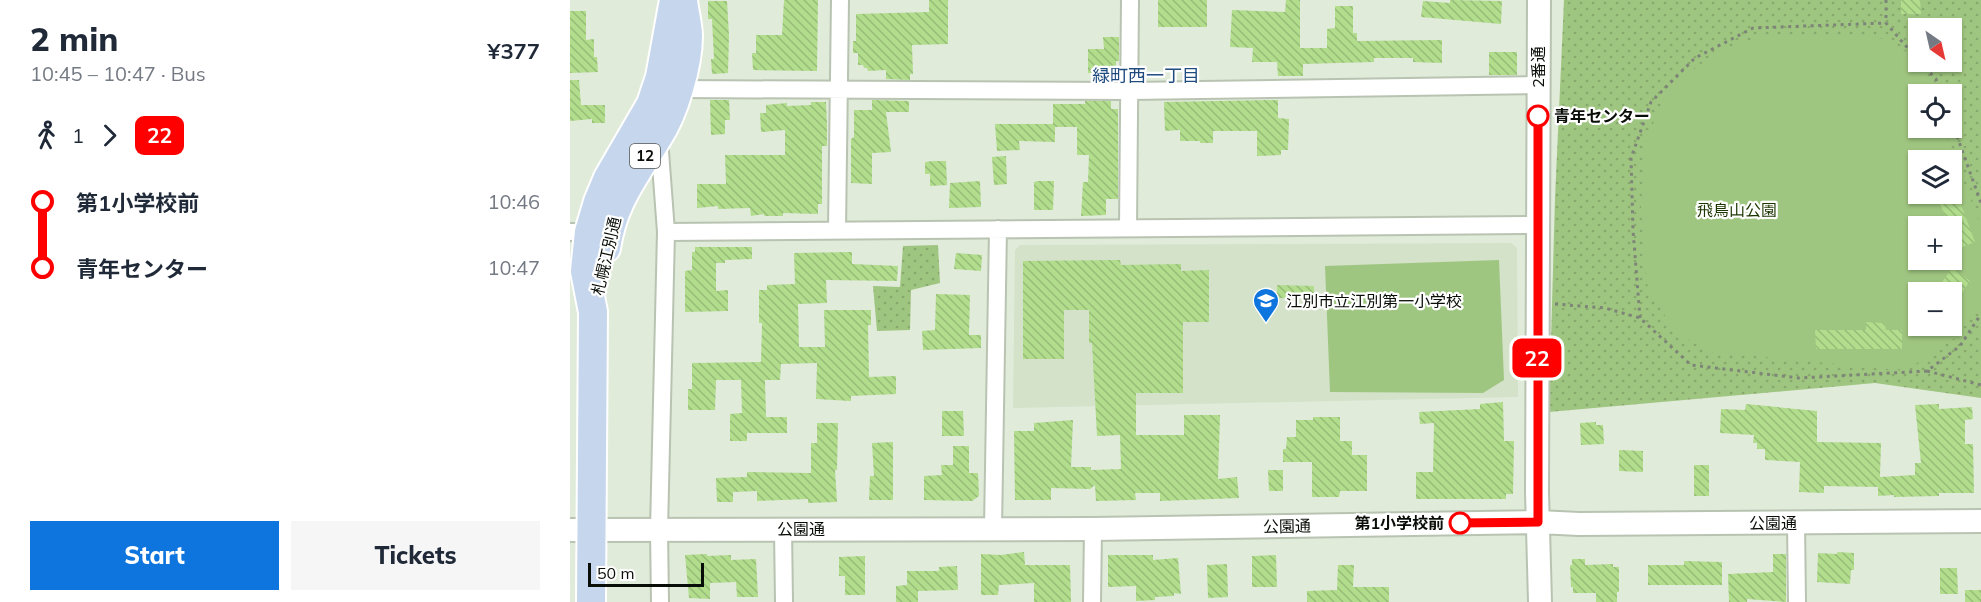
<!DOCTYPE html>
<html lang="en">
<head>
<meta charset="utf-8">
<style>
	body { margin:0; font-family:Mulish,"Noto Sans JP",sans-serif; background:#f6f6f7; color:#1f2937; height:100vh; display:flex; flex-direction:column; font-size:22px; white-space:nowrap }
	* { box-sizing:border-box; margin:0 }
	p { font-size:20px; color:#747a83 }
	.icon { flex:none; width:33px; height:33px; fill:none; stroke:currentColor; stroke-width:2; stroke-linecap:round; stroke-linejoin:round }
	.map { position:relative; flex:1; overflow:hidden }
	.panel { display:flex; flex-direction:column; background:#fff; width:570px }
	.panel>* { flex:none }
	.badge { padding:0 12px; border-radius:9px; font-size:21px; line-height:39px }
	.needle { width:39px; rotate:146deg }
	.controls { position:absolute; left:1338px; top:18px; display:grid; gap:12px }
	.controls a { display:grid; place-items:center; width:54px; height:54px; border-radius:0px; background:#fff; box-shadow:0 2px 4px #0004; font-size:30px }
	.scale { position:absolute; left:18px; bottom:15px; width:116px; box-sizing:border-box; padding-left:6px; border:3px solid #090d07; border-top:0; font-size:16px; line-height:21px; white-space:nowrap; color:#090d07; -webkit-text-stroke:4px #fff; paint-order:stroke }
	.map>.badge { position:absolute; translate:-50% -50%; box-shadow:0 0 0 3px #fff }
	.legs { display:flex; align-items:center; gap:9px; height:66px; padding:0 30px; font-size:20px }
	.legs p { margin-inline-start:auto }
	.head { display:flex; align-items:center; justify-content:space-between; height:102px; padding:0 30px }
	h1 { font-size:33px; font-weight:800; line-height:45px }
	.button { display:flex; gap:12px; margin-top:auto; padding:12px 30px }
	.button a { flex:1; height:69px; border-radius:0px; background:#0d75dd; color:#fff; font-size:24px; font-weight:800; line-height:69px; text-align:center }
	.button a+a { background:#f6f6f7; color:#1f2937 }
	ul { padding:0 30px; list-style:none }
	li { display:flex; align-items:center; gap:21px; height:66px; font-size:22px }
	li i { display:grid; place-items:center; width:9px; height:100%; margin:0 8px; background:currentColor }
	li i::after { content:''; width:15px; height:15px; margin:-8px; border:4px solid; border-radius:50%; background:#fff }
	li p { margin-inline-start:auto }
	li:first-child i { background:linear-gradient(#0000 50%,currentColor 0) }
	li:last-child i { background:linear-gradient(currentColor 50%,#0000 0) }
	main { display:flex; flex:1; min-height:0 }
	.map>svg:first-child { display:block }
</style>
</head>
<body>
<main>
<section class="panel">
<div class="head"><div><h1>2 min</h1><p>10:45 – 10:47 · Bus</p></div><b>¥377</b></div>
<div class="legs"><svg class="icon" aria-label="walk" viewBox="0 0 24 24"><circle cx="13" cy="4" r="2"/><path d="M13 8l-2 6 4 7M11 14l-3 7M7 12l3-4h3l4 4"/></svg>1<svg class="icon" aria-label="forward" viewBox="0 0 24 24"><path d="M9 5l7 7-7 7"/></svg><b class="badge" style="background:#f00;color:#fff">22</b></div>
<ul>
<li><i style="color:#f00"></i><b>第1小学校前</b><p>10:46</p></li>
<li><i style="color:#f00"></i><b>青年センター</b><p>10:47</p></li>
</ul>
<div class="button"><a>Start</a><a>Tickets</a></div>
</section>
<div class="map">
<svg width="1411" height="602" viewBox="0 0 1411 602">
	<defs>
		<pattern id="grass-dots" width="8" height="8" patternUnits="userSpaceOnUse" patternTransform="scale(1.5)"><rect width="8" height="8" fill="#9fc680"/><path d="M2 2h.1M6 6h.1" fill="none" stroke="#88a96d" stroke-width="1.8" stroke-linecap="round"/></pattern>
		<pattern id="building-back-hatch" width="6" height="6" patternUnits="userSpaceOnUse" patternTransform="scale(1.5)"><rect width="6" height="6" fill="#b1dd8d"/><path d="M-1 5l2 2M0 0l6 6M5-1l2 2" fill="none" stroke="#97bc78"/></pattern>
	</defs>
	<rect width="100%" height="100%" fill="#e1ebda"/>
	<path fill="#d4e2c9" d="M941,243L947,248L948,397L443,408L445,250L450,245Z"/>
	<path fill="url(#grass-dots)" fill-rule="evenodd" d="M994,0H1411V398L1305,383L979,412L985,198ZM1348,28H1382V62H1348ZM1348,94H1382V128H1348ZM1348,160H1382V194H1348ZM1348,226H1382V260H1348ZM1348,292H1382V326H1348Z
		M368,245L370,283L341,290L340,330L307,331L303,286L330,287L333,246Z"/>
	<path fill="#9fc680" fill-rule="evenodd" d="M1278,35L1316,39L1335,51L1361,88L1363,94H1348V128H1373L1411,227V304L1385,338L1359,356L1337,369H1318L1143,352L1119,340L1098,321L1077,284L1071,208L1075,143L1098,88L1145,54L1190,36ZM1348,160H1382V194H1348ZM1348,226H1382V260H1348ZM1348,292H1382V326H1348Z
		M929,260L934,380L913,393L760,392L755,266Z"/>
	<path fill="url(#building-back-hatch)" d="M214,0H248L247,71L183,70L182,53H186V35H212Z
		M359,0H378V44L342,45L343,74H340V80L316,79V70L298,71L297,68H294L293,65H288V53H283V41H286V14L359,12Z
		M588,0H637V27H588Z
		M716,0H730V48H757V29L765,28V6H783V33H787V41L872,40V63L843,62V58H804V62L733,64V76H708L707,62H682L683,48L660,47L662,10L715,12Z
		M880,0L932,1L931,24L851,17L853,1L880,3Z
		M1331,0H1350L1351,14H1331Z
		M138,1H157L159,36L158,73L142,74L141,59H144L142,19H138Z
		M0,11H16V40L24,39V57H27L28,72L0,73Z
		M533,37H549V61H546V70H542V73H518V49H534Z
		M919,52H947V75H919Z
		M0,80H9L11,105H35V123H22V119L0,121Z
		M140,100H159L160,120H155V134L141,135Z
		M302,100L339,101V112H316L321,152L302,153V184L281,183V139L284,137V110H302Z
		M708,100V118L719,119L718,150H711V155L687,156V131H643V143H630V141H610V130L595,131L594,102Z
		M515,101H541V109H548V199H536V215L511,216L513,182H518L519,155H507V127H485V142L449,141L450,150L427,151L425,124H483V104H515Z
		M241,102H256L257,125V146H252V204H248V214L213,213V216H194V214L181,216L180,208L148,209V206L127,208V184H156L155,155H215V130L191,132L190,113H196V105L217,103V106L241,105Z
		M436,156L437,184L424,185L422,157Z
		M363,161H376L377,185L360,186V174H355V162Z
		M410,181L411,207L379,208L380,183Z
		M468,181H484L483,210H464V182Z
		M1366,194H1387L1405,242L1387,249L1382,233V226H1351L1375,216Z
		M125,247H182V259L155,260V263H146V291L158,290V311L115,312V271L122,270V252H125Z
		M282,252V264L328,266L327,281L256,280L257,303L228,304L229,347H255L254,310H301V325H298L299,377L326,376V394L281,396V401L246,399L247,363L211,364L210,380H195L196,417H217V433H177V441H160V414L172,413L171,380H146L145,410H118V389H122V363L191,362L192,323H189V290H197V285L225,284L224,253Z
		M386,253L412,255L411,271L384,269Z
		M550,260L551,265L611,264V271L639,270V322H613V393H566V435H614V415H650L648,479L667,477L669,498L590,501V493H565L566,500L526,501L525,485L520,489L481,488V500H445L444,431H464V423L503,420L501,467H521V470L551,469L550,435L527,436L522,343H519V310H494V359H453V261Z
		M1382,268L1400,281L1382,307V292H1365Z
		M707,285L744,286V298H707Z
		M366,294L400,295L399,335H411V348L353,350L352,331L365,330Z
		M1296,322L1315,323L1316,330H1332V349H1246L1245,330H1296Z
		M933,402L934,441H944L943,494H936V499H846V472H863L864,423L850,424L849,412L910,409V404Z
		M1176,404L1247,411V442L1311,443L1310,477L1345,475V463H1351L1345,405L1369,404V409L1402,407L1403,419L1395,420V444H1403L1404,493H1369V496L1324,497V495L1308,496V487L1254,486V493L1229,492L1230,462L1195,460V449H1187V443H1183L1184,435L1150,433L1151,409L1175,410Z
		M372,411H393L394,436H372Z
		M743,417H770V441H782V455H797V491H770L769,497H742V462H713V449H716L717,437H726V420H743Z
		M1026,422V425H1033L1034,444L1011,445L1010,423Z
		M247,423H268L267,470H265L267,502L238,503V499L187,501V491L163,492V502H147L146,478L177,477V472L241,473V443H247Z
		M323,442V500H299L300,476H304L302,443Z
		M383,446H399V473H408L409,496L402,501L354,500V476L372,475L371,465H383Z
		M1049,450L1073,451V472L1049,471Z
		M1124,465H1139V496H1124Z
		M698,470H713V491H699Z
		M454,552L455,565H500L501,602H464V583L429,585L428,595H411V554L431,555Z
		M1267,552L1284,553V570H1281L1280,584L1247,582L1248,553L1267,554Z
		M137,554V556L161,555V560L186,559L188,597H167L166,582L140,583V599L119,598L115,555Z
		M1203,554H1216V602L1177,599V602H1159L1158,574L1203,572Z
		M538,555H583V560L608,558L611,594L604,593V596L585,597V600L566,601V586L538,587Z
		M706,555L707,587H682V556Z
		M295,556V595H275V576H269V557Z
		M1002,559H1015V565L1043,564V567H1049V592H1047V602H1026V593H1003V587H1001L1000,565H1002Z
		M1114,561L1152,562V585H1078V565H1114Z
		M657,564L658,597L638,598L637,565Z
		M768,565H784L783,587H819V602H737V591L767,590Z
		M387,566L388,590L348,591V602H326V586L337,585V571H369V567Z
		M1370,568H1387L1388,594H1370Z
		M1395,590H1411V602H1395Z"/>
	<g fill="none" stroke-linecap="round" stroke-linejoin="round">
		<defs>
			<path id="street" d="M108,89L560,91L968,85
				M89,138L96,232L89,530L90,602
				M558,228L560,0
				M267,230L270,0
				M0,232H19
				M96,232L968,225
				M1226,522L1227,602
				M423,528L428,229
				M213,529L214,602
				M522,602L523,529"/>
			<path id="secondary" d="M969,0L967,492L970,602
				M0,530L523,529L968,522L1009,524L1411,521"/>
			<path id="highway" d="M36,248C43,201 65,176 88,137C104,112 118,66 118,36C118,25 114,12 113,0
				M21,602L23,312L15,271L19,232L28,202L38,178L81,104L90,77L104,0"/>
		</defs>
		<use href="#street" stroke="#b9c3b2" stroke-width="20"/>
		<use href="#secondary" stroke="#b9c3b2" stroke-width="26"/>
		<use href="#highway" stroke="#fff" stroke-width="32"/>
		<path stroke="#7d8478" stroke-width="3" stroke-dasharray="3 4.5" stroke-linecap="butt" d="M1316,0V23L1348,60
			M1350,62L1366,79L1372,94
			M1382,122L1411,203
			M985,304L1035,308L1070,318L1121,365L1229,378L1357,371L1390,346L1411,314
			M1070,318L1063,230L1061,158L1081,102L1125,58L1183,28L1316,23
			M1357,371L1411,385"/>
		<use href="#street" stroke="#fff" stroke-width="16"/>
		<use href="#secondary" stroke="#fff" stroke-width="22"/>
		<use href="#highway" stroke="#c6d6ec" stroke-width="28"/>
	</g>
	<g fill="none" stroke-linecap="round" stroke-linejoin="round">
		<defs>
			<path id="line-1" d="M890,523L968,522V116"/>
		</defs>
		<use href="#line-1" stroke="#fff" stroke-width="14"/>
		<use href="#line-1" stroke="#f00" stroke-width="9"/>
	</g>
	<defs>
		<symbol id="school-pin" viewBox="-11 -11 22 30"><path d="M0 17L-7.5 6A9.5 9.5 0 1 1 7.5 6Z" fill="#0d75dd" stroke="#fff"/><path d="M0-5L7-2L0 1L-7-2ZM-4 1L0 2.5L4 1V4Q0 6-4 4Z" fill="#fff"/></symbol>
	</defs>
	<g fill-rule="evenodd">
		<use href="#school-pin" x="681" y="286" width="30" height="40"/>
	</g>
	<g fill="#fff" stroke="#f00" stroke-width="3">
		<circle cx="968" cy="116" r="10"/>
		<circle cx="890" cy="523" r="10"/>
	</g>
	<g text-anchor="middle" stroke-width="4.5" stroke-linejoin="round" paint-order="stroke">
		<rect fill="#fff" stroke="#535651" stroke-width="1.5" x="60" y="144" width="30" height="24" rx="4.5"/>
		<g font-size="15" font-weight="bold" fill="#090d07">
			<text x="75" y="161">12</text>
		</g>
		<g font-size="16" fill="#090d07" stroke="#fff">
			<text transform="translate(968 67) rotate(-90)" y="6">2番通</text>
			<text transform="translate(36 256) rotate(-77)" y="6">札幌江別通</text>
			<text x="1203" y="529">公園通</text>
			<text transform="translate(717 526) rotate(-1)" y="6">公園通</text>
			<text x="231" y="535">公園通</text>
		</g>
		<g font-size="16" font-weight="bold" fill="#090d07" stroke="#fff" text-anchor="start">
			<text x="984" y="122">青年センター</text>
			<text x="874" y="529" text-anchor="end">第1小学校前</text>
		</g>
		<g font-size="16" fill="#1c3600" stroke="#fff">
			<text x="1167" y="216">飛鳥山公園</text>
		</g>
		<g font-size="16" fill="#090d07" stroke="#fff" text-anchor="start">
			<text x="716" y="307">江別市立江別第一小学校</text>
		</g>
		<g font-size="18" fill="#1f4b7f" stroke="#fff">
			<text x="576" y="82">緑町西一丁目</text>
		</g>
	</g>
</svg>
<div class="controls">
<a><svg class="needle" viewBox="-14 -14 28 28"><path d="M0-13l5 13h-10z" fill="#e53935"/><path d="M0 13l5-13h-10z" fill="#747a83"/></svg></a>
<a><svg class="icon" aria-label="locate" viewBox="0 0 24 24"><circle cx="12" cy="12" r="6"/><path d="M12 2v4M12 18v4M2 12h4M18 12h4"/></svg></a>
<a><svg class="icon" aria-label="layers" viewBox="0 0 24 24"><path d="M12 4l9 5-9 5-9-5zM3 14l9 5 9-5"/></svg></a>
<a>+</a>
<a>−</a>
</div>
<div class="scale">50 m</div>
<b class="badge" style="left:967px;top:358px;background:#f00;color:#fff">22</b>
</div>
</main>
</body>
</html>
